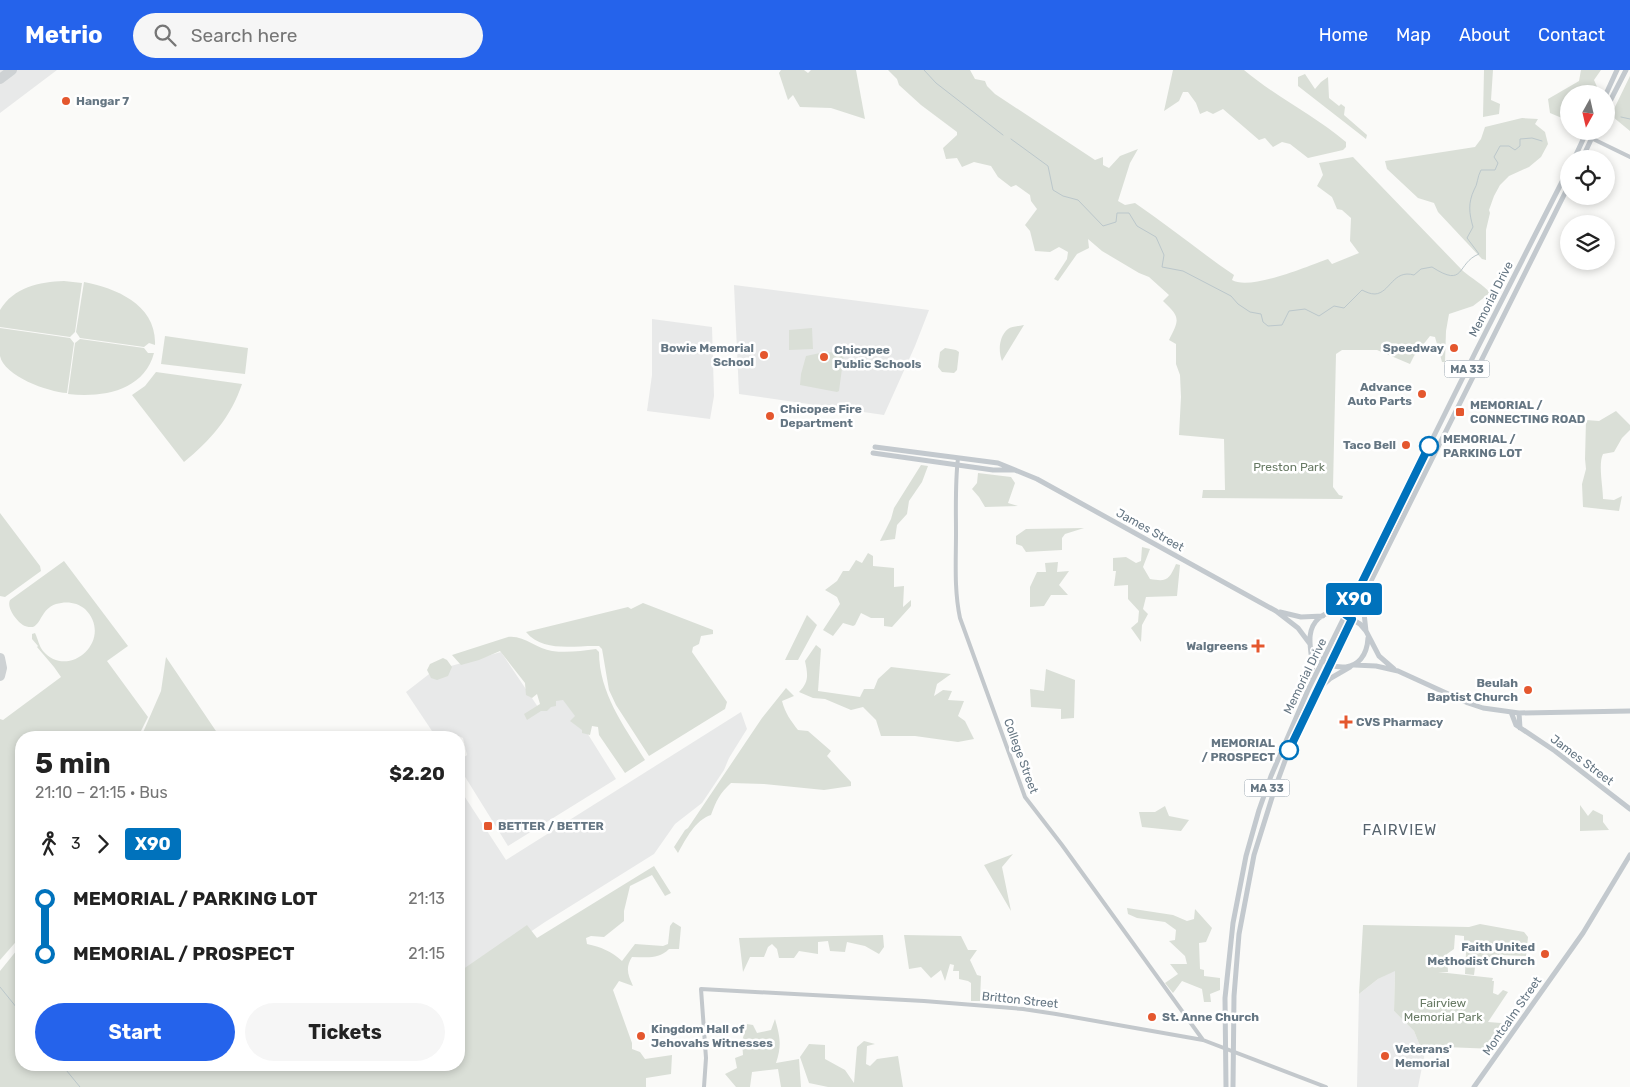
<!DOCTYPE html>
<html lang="en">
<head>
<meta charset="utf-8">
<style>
	body { margin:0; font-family:Rubik,sans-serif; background:#f6f6f6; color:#222; height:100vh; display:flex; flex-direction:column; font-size:19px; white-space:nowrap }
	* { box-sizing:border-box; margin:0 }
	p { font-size:16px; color:#767676 }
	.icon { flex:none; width:28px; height:28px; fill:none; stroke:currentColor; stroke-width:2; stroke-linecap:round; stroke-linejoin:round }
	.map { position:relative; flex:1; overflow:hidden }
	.side { position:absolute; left:15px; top:661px; width:450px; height:340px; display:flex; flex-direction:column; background:#fff; border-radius:20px; box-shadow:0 2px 8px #0003 }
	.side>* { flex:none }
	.badge { padding:0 10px; border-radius:4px; font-size:18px; line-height:32px }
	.needle { width:32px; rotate:188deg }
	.buttons { position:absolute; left:1560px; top:15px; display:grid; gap:10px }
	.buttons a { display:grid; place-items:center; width:55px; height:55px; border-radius:50%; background:#fff; box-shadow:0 2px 8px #0003; font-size:25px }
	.map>.badge { position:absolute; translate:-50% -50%; box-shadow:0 0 0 2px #fff }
	.legs { display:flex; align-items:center; gap:8px; height:55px; padding:0 20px; font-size:16px }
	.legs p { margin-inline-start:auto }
	.headline { display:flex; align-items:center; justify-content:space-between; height:85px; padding:0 20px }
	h1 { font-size:28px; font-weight:700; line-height:38px }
	.action { display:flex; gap:10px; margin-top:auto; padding:10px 20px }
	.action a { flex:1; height:58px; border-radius:30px; background:#2563eb; color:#fff; font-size:20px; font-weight:700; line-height:58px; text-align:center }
	.action a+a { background:#f6f6f6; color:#222 }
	ul { padding:0 20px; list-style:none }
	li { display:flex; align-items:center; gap:18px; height:55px; font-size:19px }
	li i { display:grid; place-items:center; width:8px; height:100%; margin:0 6px; background:currentColor }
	li i::after { content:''; width:12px; height:12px; margin:-6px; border:4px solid; border-radius:50%; background:#fff }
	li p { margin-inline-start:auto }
	li:first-child i { background:linear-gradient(#0000 50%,currentColor 0) }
	li:last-child i { background:linear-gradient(currentColor 50%,#0000 0) }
	header { display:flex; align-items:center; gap:30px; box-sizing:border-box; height:70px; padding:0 25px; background:#2563eb; color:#fff }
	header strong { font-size:24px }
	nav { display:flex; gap:28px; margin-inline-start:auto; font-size:18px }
	.search { width:350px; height:45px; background:#f6f6f6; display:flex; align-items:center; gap:12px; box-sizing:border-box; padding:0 18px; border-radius:28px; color:#767676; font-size:19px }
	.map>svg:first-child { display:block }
</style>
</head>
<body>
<header>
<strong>Metrio</strong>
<div class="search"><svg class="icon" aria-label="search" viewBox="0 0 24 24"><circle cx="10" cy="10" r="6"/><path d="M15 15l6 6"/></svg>Search here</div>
<nav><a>Home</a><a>Map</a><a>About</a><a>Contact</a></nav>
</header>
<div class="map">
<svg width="1630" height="1017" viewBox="0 0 1630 1017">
	<rect width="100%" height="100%" fill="#fafaf8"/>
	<path fill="#e8e9e9" d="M0,0H57L0,43Z
		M734,215L929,240L915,276L884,345L739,324Z
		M652,249L712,257L714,326L710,349L647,341L652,305Z
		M501,582L540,640L564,626L616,709L508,776L459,697V691L467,685L463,668L452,663L441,667H436L406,622L433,601Z
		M741,642L747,659L729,688L724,700L702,733L675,754L654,784L545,852L459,910V718L506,790Z
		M1395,900L1394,941L1414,961L1420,976L1426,977L1418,1017H1357L1359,924L1378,909Z"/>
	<path fill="#dadfd7" d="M781,0H804L808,3L811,0H856L865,49L831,38L800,37L793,25L788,30L779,3Z
		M888,0H970L975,9L985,11L987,16L995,24L1095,90L1103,87V95L1109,98L1120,86L1138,79L1130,93L1118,131L1125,135L1135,133C1169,156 1200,182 1234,205L1232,210C1250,221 1308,196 1328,189L1332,194L1359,183L1350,171L1351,148L1342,140L1337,139L1332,127L1317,116L1323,105L1319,93L1353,87L1463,201C1472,209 1483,214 1490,223L1473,236L1449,244L1446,261L1445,292H1442L1435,267L1430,266L1414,286L1410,294L1377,280H1342L1336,284L1333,417L1339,425L1343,426L1342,429L1202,428L1203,420H1225L1224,369L1179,365L1181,327L1180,305L1176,294V274L1169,270C1180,249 1180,247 1163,231L1169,225L1149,207L1139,203L1102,181L1088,169L1089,178L1077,184L1058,211L1054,209L1067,189L1068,182L1059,177L1050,182L1035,181L1030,161L1025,155L1037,139L1031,131L1030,125L1016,115L1011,117L998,107L991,96L974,92L962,97L957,88L946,89L943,78L957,65V62L921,35L899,15L897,9Z
		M1173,0H1244C1276,27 1314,45 1346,72V77L1343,80L1308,88L1290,74L1282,72L1273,77L1265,68L1259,70L1223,39L1213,44L1207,41L1200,44L1196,33L1188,22H1183L1179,31L1164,41Z
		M1484,0H1493L1491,30L1500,34L1499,44L1483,47Z
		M1581,0H1601L1594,10L1598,19L1596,24H1569V51L1550,43L1548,29L1579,11Z
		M1305,4L1315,19L1321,12L1328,7L1329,28L1339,36L1341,34L1345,37L1344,45L1367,65L1366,69L1298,16V7Z
		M1630,6V61L1613,47V41Z
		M1522,48L1538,49L1535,54L1545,62L1548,74L1541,87L1529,97L1509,106L1500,115L1494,126L1489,140L1490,143L1486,160V190L1482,189L1438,142L1434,133L1418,128L1387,99L1385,91L1475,77L1481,69L1485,57Z
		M64,211L82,213L75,262L70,267L0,257V240C14,217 39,212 64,211Z
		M84,212C116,218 157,235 155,275L149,273L144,277L80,268L76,262Z
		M1024,255L1002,291C998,281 999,266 1008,259C1012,256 1020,256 1024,255Z
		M0,258L70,268L74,273L67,323C48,322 4,306 0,286C0,277 0,266 0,258Z
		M812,258L813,279L789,280V260Z
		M165,266L248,278L245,304L161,294Z
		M80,269L144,278L148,283H154C144,321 102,328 68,324L75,273Z
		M945,278L956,280L959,282L957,300L954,303L942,302L938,297L940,282Z
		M825,282L844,283L839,321L837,322L800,315L801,304L806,286Z
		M156,302L242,314C231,347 210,371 184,392L132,325L145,316Z
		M1616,341L1630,355V360L1622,368L1614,382L1603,384C1598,394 1603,417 1603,429L1614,430L1622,426L1619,441L1583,437L1582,414L1586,399L1585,389L1586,350L1599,351Z
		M921,395L928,396L922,412L909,431L907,444L897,455L895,469L880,471L891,449L894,438Z
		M978,403L1011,407L1015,413L1008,433L1018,436L985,437L979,427L972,419L977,413Z
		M0,443L40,496L41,501L5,527L0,526Z
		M1084,458L1065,464L1062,468V480L1026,482L1022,476L1016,474V466L1026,459Z
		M1142,477L1150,479L1143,497L1150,509C1167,512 1169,510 1176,494L1180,495L1177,526L1146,527L1143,539L1148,544L1142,555L1141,572L1131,558L1138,552L1139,541L1128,529V515L1114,516L1116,501H1113V488L1126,487L1136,493L1141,491Z
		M868,483L873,486V496L894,498V517L904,516L903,537L911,530V536L892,557L884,556V548H871L861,543L855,555L853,556L843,553L833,566L823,560L840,534L837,527L825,520L837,511L843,501H849L856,490L862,493Z
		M64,491L128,576L107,591L148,647L138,667L21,668V866L0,890V649L3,650L61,607L54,597L37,577L38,576L32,569V564L35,563C38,569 39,576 43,581C69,611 115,569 85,539C77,532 66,531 56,534C41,539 42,553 33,557C30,557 27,557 25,556C18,553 6,538 10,530Z
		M1058,492L1057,502L1069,501L1059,515L1068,525H1051L1044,536L1030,537V517L1037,502H1046L1045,493Z
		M643,533L713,560V564L701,566L699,574L693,577L692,582L727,632L725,639L649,686L616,635L609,620L602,579L599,576C575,575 543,583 526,562L628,537L631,539Z
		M807,545L817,555L798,590H785Z
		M508,567C524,565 537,579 552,581C567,583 581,581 596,579L599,582C599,623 624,656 645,690L625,703L599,665L598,657L592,656L590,665L582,663V660L570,651L575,646L563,630L556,631V636L551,637L547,641H541L527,650L524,644L540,634L537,624L532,628L526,625L525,613L500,581L479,590L461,595L452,585Z
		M816,575L821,579L818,621L860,627L864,619H874L878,609L891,597L951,604L937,614L934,626L943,620L952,621L948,630L964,631L958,646L965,651L974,669L958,672L915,666H881L876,650L863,637L851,640L825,629L813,628L799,622C809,612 808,605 805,591Z
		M166,587L220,667H141L161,621Z
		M443,588L447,590L452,597L448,606L437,610L431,608L427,600L430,594Z
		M1046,599L1075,610L1074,648L1061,649V639L1031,637L1030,619L1044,621Z
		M786,618L794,626L782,631C785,643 791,651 798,660L808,661L831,681L827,686L851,712V716L824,720L764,714L731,713C720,723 716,731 711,745C695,750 686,769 678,783L674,777L685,760L688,758L762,648Z
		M1580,735L1588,746L1593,740L1603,745V752L1609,760L1580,761Z
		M1165,736L1169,746L1189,750L1181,761L1142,757L1139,742H1155Z
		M1013,784L1002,797L1011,841L984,795Z
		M654,796L671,823L665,826L652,805L630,816L624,841V851L604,867L591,866L586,868L587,874C601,877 611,881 622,891L635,874L663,876L668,874L670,856L673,852L681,857L679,879H669C658,890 646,887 632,887C625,898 628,905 633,916L619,911L613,920L632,973V979L640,982L645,989L672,985L671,1004L646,1008V1017H0V901L21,875V995H459V902L527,855L537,868Z
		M1127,838L1173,845L1187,851L1194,849L1195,839L1212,858L1206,872L1199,873L1200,899L1204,900V906L1220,908V920L1210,924L1211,932H1204L1202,919L1182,911L1173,923L1165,913L1178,904L1170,894H1187L1185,886L1169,871L1175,870L1176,860L1165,852L1137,848L1128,844Z
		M1480,854L1524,862L1528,867L1526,886L1501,885L1493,889L1476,890L1474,905L1465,904L1466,883L1464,878V866L1455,865L1454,879L1447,884L1448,902H1438L1493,908L1492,911H1494L1493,923L1498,925L1503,920L1508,922L1488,952L1514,954L1495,979L1420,976L1414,961L1394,941L1395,901L1378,909L1359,924L1363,855L1469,857Z
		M883,865L884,877L879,884L865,876L847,872L845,882L830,881L828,871L818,872V884L799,881L794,888H779L777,879L772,874L768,877L764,887H750L743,902L739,868Z
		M904,865L961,866L968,880H977L970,890L977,905L981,906L980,931H971V913L968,911L959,909V901H953L954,895L950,894L945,911L941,900L931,908L921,897L909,899Z
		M775,949C780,967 782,975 776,993L799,989L801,1017H781L778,999L752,1002L750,1017H736L725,1004L737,998L735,988L743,985L742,971L747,954L753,955L757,963L771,960Z
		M864,971L875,974L867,976L866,994L870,996L877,989L898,986L903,1017H828L809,1013L800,987L809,974L825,975V989L845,1000L854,1013L857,977Z"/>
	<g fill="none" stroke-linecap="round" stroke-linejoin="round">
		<path stroke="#bbc7cb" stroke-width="1" d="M924,0L936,13L1003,65
			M1563,41L1569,38
			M1621,47L1630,49
			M1011,69L1048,96L1053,120L1063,126L1078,130L1103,156L1116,152L1117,143H1129L1137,156L1156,167L1164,185L1162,197L1183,201L1231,226L1238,234L1250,242L1261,244L1263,252L1268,256L1282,255L1289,241L1305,239L1319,246L1334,236L1344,238L1362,220C1366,222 1370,224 1375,224C1390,223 1393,199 1414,205L1421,199L1432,197C1466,219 1456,193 1479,184L1467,168L1473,157C1469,143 1468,133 1474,120C1478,114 1477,107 1481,100H1495L1498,93L1494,87L1500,76H1509L1515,80L1520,76V69L1532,68L1542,71
			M0,917L21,943
			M62,995L80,1017"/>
		<path stroke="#ced2d4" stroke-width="10" d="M0,9L12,0
			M0,588L2,598L0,606"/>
		<path stroke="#c3c8cc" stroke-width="4" d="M1589,67L1630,87
			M958,388C955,413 956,438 956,463C956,491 954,520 960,548L1025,727L1062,775L1203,970
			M704,1017L706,988L701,919L924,931L1023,939L1056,944L1203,970L1326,1017"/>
		<path stroke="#c3c9ce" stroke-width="5" d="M1606,24L1617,0
			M1606,39L1626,0
			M1574,89L1587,61
			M1582,89L1595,61
			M875,377L998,393L1037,409L1276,541L1298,558L1310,574
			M873,383L993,400H1013
			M1366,527L1364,543L1366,561
			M1280,542L1301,547L1323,546
			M1329,544H1343L1360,554L1366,561L1379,586L1394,599
			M1311,580C1330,604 1366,605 1368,568
			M1354,595L1376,596L1398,601L1468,633L1483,638L1519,643L1630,641
			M1312,609C1316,589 1301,564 1319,548C1330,540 1343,537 1353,527
			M1322,616L1331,608L1350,597
			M1511,642L1516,655L1555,681L1630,739
			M1519,643L1520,658
			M1226,1017L1225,928L1233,853L1246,786L1259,740L1271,706L1308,620L1476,281L1569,98
			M1233,1017L1234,926L1239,864L1254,785L1275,718L1289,680L1352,549L1569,115
			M1474,1017L1583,863L1630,785"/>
	</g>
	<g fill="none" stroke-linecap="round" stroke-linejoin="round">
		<defs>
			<path id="line-1" d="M1289,680L1352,549L1346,545L1429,376"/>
		</defs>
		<use href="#line-1" stroke="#fff" stroke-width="11"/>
		<use href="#line-1" stroke="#0072bc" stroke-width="8"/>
	</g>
	<g fill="#e4572e" stroke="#fff" stroke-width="2">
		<circle cx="66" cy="31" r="5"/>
		<circle cx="1454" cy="278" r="5"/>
		<circle cx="764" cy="285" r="5"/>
		<circle cx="824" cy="287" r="5"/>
		<circle cx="1422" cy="324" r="5"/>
		<rect x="1455" y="337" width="10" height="10" rx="2.5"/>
		<circle cx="770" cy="346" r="5"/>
		<circle cx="1406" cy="375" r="5"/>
		<path d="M1255.5 568.5h5v5h5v5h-5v5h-5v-5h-5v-5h5z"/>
		<circle cx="1528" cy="620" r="5"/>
		<path d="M1343.5 644.5h5v5h5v5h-5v5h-5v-5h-5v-5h5z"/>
		<rect x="483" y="751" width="10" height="10" rx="2.5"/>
		<circle cx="1545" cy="884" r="5"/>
		<circle cx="1152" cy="947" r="5"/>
		<circle cx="641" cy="966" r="5"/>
		<circle cx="1385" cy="986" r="5"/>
	</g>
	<g fill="#fff" stroke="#0072bc" stroke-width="2.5">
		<circle cx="1429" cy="376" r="9"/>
		<circle cx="1289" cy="680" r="9"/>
	</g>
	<g text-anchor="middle" stroke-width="5" stroke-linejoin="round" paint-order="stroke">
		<g fill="#fff" stroke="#939fa8" stroke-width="1">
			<rect x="1444.5" y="290.5" width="45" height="17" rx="4"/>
			<rect x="1244.5" y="709.5" width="45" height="17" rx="4"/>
		</g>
		<g font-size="11" font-weight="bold" fill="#657683">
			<text x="1467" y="303">MA 33</text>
			<text x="1267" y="722">MA 33</text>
		</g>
		<g font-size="12" font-weight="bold" fill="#657683" stroke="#fff" text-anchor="start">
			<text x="76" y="35">Hangar 7</text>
			<text x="754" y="282" text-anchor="end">Bowie Memorial<tspan x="754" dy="14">School</tspan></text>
			<text x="1444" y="282" text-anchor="end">Speedway</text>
			<text x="834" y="284">Chicopee<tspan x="834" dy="14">Public Schools</tspan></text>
			<text x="1412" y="321" text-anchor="end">Advance<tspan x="1412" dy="14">Auto Parts</tspan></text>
			<text x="1470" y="339">MEMORIAL /<tspan x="1470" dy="14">CONNECTING ROAD</tspan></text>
			<text x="780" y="343">Chicopee Fire<tspan x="780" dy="14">Department</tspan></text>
			<text x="1396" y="379" text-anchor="end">Taco Bell</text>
			<text x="1248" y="580" text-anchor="end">Walgreens</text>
			<text x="1518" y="617" text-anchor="end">Beulah<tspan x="1518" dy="14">Baptist Church</tspan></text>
			<text x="1356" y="656">CVS Pharmacy</text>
			<text x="498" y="760">BETTER / BETTER</text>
			<text x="1535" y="881" text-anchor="end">Faith United<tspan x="1535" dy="14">Methodist Church</tspan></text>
			<text x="1162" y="951">St. Anne Church</text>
			<text x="651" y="963">Kingdom Hall of<tspan x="651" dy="14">Jehovahs Witnesses</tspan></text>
			<text x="1395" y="983">Veterans'<tspan x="1395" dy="14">Memorial</tspan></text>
		</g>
		<g font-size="12" fill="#657683" stroke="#fff">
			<text transform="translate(1491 229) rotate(-63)" y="4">Memorial Drive</text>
			<text transform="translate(1150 460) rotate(29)" y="4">James Street</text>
			<text transform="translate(1305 606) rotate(-64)" y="4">Memorial Drive</text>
			<text transform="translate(1021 686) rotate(70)" y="4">College Street</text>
			<text transform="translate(1582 690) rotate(37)" y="4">James Street</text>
			<text transform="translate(1020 930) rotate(6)" y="4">Britton Street</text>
			<text transform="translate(1512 946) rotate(-55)" y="4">Montcalm Street</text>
		</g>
		<g font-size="12" font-weight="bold" fill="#657683" stroke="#fff" text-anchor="start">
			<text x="1443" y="373">MEMORIAL /<tspan x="1443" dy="14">PARKING LOT</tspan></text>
			<text x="1275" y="677" text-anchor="end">MEMORIAL<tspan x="1275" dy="14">/ PROSPECT</tspan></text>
		</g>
		<g font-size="12" fill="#687a64" stroke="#fff">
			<text x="1289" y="401">Preston Park</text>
			<text x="1443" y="937">Fairview<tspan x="1443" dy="14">Memorial Park</tspan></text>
		</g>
		<g font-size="15" letter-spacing="1" fill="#57646e" stroke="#fff">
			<text x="1400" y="765">FAIRVIEW</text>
		</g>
	</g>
</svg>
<div class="buttons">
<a><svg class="needle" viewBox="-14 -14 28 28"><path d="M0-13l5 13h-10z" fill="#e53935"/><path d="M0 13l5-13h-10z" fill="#767676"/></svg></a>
<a><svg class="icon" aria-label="locate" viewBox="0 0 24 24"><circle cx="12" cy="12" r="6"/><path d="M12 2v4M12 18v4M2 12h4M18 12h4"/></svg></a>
<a><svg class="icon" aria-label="layers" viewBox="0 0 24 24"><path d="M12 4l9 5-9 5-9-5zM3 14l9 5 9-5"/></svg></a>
</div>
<b class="badge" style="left:1354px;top:529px;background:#0072bc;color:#fff">X90</b>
<section class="side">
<div class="headline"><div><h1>5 min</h1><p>21:10 – 21:15 · Bus</p></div><b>$2.20</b></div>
<div class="legs"><svg class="icon" aria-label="walk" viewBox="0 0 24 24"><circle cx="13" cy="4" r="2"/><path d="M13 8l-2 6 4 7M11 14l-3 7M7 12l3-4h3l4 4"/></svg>3<svg class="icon" aria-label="forward" viewBox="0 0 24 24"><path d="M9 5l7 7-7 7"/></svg><b class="badge" style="background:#0072bc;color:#fff">X90</b></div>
<ul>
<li><i style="color:#0072bc"></i><b>MEMORIAL / PARKING LOT</b><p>21:13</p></li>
<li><i style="color:#0072bc"></i><b>MEMORIAL / PROSPECT</b><p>21:15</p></li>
</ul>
<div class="action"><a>Start</a><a>Tickets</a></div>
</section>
</div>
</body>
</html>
